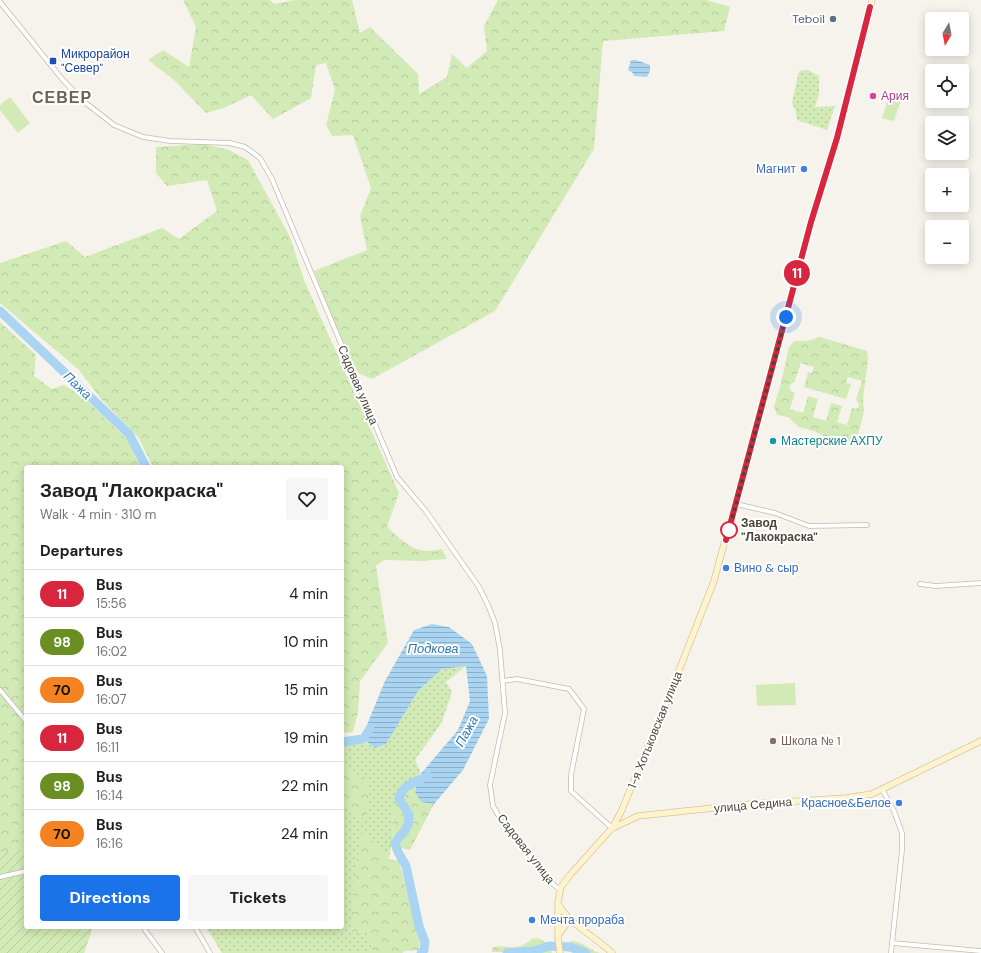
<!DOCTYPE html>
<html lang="en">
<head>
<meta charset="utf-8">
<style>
	body { margin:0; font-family:"DM Sans",sans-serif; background:#f6f6f6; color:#202124; height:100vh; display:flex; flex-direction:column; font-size:15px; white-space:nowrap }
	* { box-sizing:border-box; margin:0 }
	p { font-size:13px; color:#757577 }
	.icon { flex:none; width:22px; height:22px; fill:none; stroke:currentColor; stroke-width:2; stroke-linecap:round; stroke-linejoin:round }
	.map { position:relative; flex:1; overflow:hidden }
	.drawer { position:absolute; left:24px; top:465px; width:320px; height:464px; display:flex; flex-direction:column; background:#fff; border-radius:4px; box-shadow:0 2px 10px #0003 }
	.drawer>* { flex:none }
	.badge { padding:0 8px; border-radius:13px; font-size:14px; line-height:26px }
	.needle { width:26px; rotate:190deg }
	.controls { position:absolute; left:925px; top:12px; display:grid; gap:8px }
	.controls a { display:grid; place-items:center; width:44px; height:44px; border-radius:4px; background:#fff; box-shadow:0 2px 10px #0003; font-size:20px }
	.you { position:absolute; width:20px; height:20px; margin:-10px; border:3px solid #fff; border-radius:50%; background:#1a73e8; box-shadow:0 0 0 6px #1a73e833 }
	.map>.badge { position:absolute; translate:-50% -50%; box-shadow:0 0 0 2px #fff }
	h2 { padding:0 16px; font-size:15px; line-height:36px }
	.round { display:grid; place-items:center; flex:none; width:42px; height:42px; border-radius:4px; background:#f6f6f6 }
	.headline { display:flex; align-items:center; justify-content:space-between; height:68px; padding:0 16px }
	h1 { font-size:19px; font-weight:700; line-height:30px }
	.button { display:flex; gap:8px; margin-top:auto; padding:8px 16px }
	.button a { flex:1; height:46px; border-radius:4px; background:#1a73e8; color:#fff; font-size:16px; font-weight:700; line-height:46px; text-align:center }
	.button a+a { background:#f6f6f6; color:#202124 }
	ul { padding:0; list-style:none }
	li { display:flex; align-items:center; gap:12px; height:48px; padding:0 16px; border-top:1px solid #e0e0e0 }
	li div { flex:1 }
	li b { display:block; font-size:15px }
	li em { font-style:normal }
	li .badge { min-width:44px; font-weight:700; text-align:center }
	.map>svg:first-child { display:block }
</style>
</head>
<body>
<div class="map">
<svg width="981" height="953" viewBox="0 0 981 953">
	<defs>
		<pattern id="grass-dots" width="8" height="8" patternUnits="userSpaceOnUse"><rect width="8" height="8" fill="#d2eab5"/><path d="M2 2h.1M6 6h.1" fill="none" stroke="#b6ca9c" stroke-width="1.8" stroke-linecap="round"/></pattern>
		<pattern id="forest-crowns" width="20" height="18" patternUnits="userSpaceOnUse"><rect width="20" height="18" fill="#d2eab5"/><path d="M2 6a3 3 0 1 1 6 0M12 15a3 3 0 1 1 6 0" fill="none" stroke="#b6ca9c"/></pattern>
		<pattern id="garden-furrows" width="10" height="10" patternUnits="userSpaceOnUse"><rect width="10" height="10" fill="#d2eab5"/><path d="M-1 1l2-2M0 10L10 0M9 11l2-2" fill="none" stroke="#b6ca9c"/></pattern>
		<pattern id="water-rules" width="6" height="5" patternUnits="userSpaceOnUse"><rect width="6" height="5" fill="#a9d4f2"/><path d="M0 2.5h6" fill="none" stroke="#8caec5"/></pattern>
	</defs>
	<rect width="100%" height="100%" fill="#f6f3ec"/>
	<path fill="url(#grass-dots)" d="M808,70L819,76V94L815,107L835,106L827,130L797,120L796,112L792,102L799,71Z
		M466,666L446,682L452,692L442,722L415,760L421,773L399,790L392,813L393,834L389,859L363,830L351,932L367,931L373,953H222L206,927H342V802L366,821L356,775L342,762V746L368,743L375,748L386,744L418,691L442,669Z"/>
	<path fill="url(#forest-crowns)" fill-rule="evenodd" d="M183,0H270L274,4L294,0H352L360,33L370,27L418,74L419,94L447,77L452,54L467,68L487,51L484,26L498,0H706L730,7L724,31L603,41L594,149L495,311L372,379L358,373L337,329L314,271L367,250L360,216L371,188L353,135L332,136L326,125L335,90L326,63L316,65L311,98L273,119L251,95L224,108L206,113L174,80L148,60L163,50L189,67L196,27Z
		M204,144L229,150L248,160L290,237L304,280L399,493L387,527C405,543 416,556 442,549L447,559L422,561L384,560L376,566L388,643L360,681L358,713L353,732L342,733V467H153L138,437L101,399L79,370L0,303V263L66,241L85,257L162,228L179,239L217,211L207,180L167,186L156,173V147Z
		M0,322L36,355L34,376L52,389L64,385L83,397L127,439L140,467H26V849L0,853Z
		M820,337L867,351L868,360L863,398L864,411L858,435L853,444L831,440L814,431L799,427L788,417L777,415L774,406L780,387L789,347L794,341H807ZM801,363L814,367L812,373L808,372L804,387L846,399L851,384L846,383L848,377L862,381L856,400L859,404V407L856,409L852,408L847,425L837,422L842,406L831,403L826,421L813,417L818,399L808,396L803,413L790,409L795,393L792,392L789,387L792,383H794Z
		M342,762L356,775L365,777L370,791L366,821L342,802Z
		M419,776L415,792L421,802L434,804L410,850L402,848L393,834L392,813L399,790Z
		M363,830L389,859L399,861L420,939L419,950L405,951L402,953H373L367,931L351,932L355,868Z
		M537,938C545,940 549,946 552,953L492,952L493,947C510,944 515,953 532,939Z
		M570,941C581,940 590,950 600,953H576L570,944Z"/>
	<path fill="url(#garden-furrows)" d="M26,849V927H93L84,953H0V853Z"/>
	<path fill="#d2eab5" d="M890,93L902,97L894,121L882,118Z
		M10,97L30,123L18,133L0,110V105Z
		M795,683L796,705L757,706L756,685Z"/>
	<path fill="url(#water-rules)" d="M631,60H636L650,65V71L647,77L634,76L633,73L628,70Z
		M432,624L449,627L472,644L487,676L489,719L463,770L434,804L421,802L415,792L419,776L458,730L470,701L466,666L442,669L418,691L386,744L375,748L363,739L364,732L385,681L414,630Z"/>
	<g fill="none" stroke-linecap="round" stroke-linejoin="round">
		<path stroke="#a9d4f2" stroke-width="9" d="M0,311L129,434L146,467
			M342,742L363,739L370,729
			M421,953L424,950L425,942L419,926L406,866L398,852L395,843L398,838L404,832L408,825L409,815L399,798C402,785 417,781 428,776
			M507,953L534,951L549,946L570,947L586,953"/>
		<defs>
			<path id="street" d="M0,2L63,80L82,100L114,125L143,137L170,141L230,143L245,147L260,158L272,179L397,477L425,510L479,587L488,605L495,623L500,650L505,713L490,785L493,806L504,825L554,885L560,890
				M736,504L775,513L809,526L867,525
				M920,584L936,586L981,583
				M502,681L517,679L569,689L584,709L571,775V791L612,828
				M0,690L26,721
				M882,789L894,811L902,833V850L891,953
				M0,877L26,871
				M195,927L210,953
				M145,930L162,953
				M892,943L981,951"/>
			<path id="secondary" d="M613,828L638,816L751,804L846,798L872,794L981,741
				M559,905C567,922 598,939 612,953
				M560,933L566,924L573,921
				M560,953L558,938V902L561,887L570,875L612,828L621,812L667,701L714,581L811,222L837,138L872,0"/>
		</defs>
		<use href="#street" stroke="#c2bbae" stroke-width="5.5"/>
		<use href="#secondary" stroke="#d6c79b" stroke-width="7"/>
		<use href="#street" stroke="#fff" stroke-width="4"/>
		<use href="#secondary" stroke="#fff3cd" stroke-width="5.5"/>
	</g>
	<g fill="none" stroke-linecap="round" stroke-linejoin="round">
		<defs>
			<path id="line" d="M726,540L811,222L837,138L870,7"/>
		</defs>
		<use href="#line" stroke="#fff" stroke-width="9"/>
		<use href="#line" stroke="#d7263d" stroke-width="6"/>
		<path stroke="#4b4439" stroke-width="4" stroke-dasharray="0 7.2" d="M729,530L786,317"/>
	</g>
	<circle fill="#5c6f8a" stroke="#fff" stroke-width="1.5" cx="833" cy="19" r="4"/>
	<rect fill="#1a4fb4" stroke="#fff" stroke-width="1.5" x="49" y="57" width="8" height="8" rx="2"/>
	<circle fill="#d1479c" stroke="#fff" stroke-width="1.5" cx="873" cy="96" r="4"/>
	<g fill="#3f7fe0" stroke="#fff" stroke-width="1.5">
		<circle cx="804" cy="169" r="4"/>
		<circle cx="726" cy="568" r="4"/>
		<circle cx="899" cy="803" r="4"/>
		<circle cx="532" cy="920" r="4"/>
	</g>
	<circle fill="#0f9aa8" stroke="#fff" stroke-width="1.5" cx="773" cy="441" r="4"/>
	<circle fill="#fff" stroke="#d7263d" stroke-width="2" cx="729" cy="530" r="8"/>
	<circle fill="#8d6e63" stroke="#fff" stroke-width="1.5" cx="773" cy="741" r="4"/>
	<g text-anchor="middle" stroke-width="4" stroke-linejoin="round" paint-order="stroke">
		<g font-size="12" fill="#4e5e75" stroke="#fff" text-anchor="end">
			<text x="825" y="23">Teboil</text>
		</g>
		<g font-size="12" fill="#164399" stroke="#fff" text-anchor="start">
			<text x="61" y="58">Микрорайон<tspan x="61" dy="14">"Север"</tspan></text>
		</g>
		<g font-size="12" fill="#b23c85" stroke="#fff" text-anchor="start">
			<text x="881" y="100">Ария</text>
		</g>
		<g font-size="12" fill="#366cbe" stroke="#fff" text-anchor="end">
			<text x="796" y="173">Магнит</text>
			<text x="734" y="572" text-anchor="start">Вино &amp; сыр</text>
			<text x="891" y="807">Красное&amp;Белое</text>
			<text x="540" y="924" text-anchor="start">Мечта прораба</text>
		</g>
		<g font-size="12" fill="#4b4439" stroke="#fff">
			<text transform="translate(358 385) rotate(67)" y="4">Садовая улица</text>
			<text transform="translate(655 730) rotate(-68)" y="4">1-я Хотьковская улица</text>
			<text transform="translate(753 805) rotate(-5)" y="4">улица Седина</text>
			<text transform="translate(526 849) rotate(52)" y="4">Садовая улица</text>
		</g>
		<g font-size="12" fill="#0d838f" stroke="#fff" text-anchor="start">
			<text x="781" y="445">Мастерские АХПУ</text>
		</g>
		<g font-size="12" font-weight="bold" fill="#4b4439" stroke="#fff" text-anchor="start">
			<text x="741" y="527">Завод<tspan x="741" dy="14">"Лакокраска"</tspan></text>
		</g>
		<g font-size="12" fill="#785e54" stroke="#fff" text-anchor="start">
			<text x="781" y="745">Школа № 1</text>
		</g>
		<g font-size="13" font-style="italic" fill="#2e7ab2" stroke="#fff">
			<text transform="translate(78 385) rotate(44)" y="5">Пажа</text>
			<text x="433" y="653">Подкова</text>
			<text transform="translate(466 731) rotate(-61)" y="5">Пажа</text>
		</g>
		<g font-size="16" font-weight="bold" letter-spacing="1" fill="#6e6250" stroke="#fff">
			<text x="62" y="103">СЕВЕР</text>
		</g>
	</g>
</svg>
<div class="controls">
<a><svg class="needle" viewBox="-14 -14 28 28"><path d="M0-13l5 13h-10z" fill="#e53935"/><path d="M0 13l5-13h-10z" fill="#757577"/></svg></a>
<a><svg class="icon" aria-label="locate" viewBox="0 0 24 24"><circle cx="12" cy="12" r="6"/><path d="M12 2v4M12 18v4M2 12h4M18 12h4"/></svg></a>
<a><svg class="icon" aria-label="layers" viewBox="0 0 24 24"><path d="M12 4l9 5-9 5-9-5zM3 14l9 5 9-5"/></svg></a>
<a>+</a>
<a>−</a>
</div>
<div class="you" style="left:786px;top:317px"></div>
<b class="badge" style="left:797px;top:273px;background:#d7263d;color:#fff">11</b>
<section class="drawer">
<div class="headline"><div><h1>Завод &quot;Лакокраска&quot;</h1><p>Walk · 4 min · 310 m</p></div><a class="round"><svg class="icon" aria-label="heart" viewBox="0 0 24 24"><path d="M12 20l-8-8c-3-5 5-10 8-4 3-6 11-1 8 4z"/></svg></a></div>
<h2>Departures</h2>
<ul>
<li><span class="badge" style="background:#d7263d;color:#fff">11</span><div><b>Bus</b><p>15:56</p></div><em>4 min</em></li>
<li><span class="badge" style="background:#6b8e23;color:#fff">98</span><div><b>Bus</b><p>16:02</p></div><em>10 min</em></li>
<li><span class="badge" style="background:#f58220;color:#111">70</span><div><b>Bus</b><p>16:07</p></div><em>15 min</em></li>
<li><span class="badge" style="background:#d7263d;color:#fff">11</span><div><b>Bus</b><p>16:11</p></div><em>19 min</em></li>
<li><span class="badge" style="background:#6b8e23;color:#fff">98</span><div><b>Bus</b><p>16:14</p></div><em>22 min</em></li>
<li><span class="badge" style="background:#f58220;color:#111">70</span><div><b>Bus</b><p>16:16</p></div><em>24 min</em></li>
</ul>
<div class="button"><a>Directions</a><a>Tickets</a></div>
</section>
</div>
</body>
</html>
